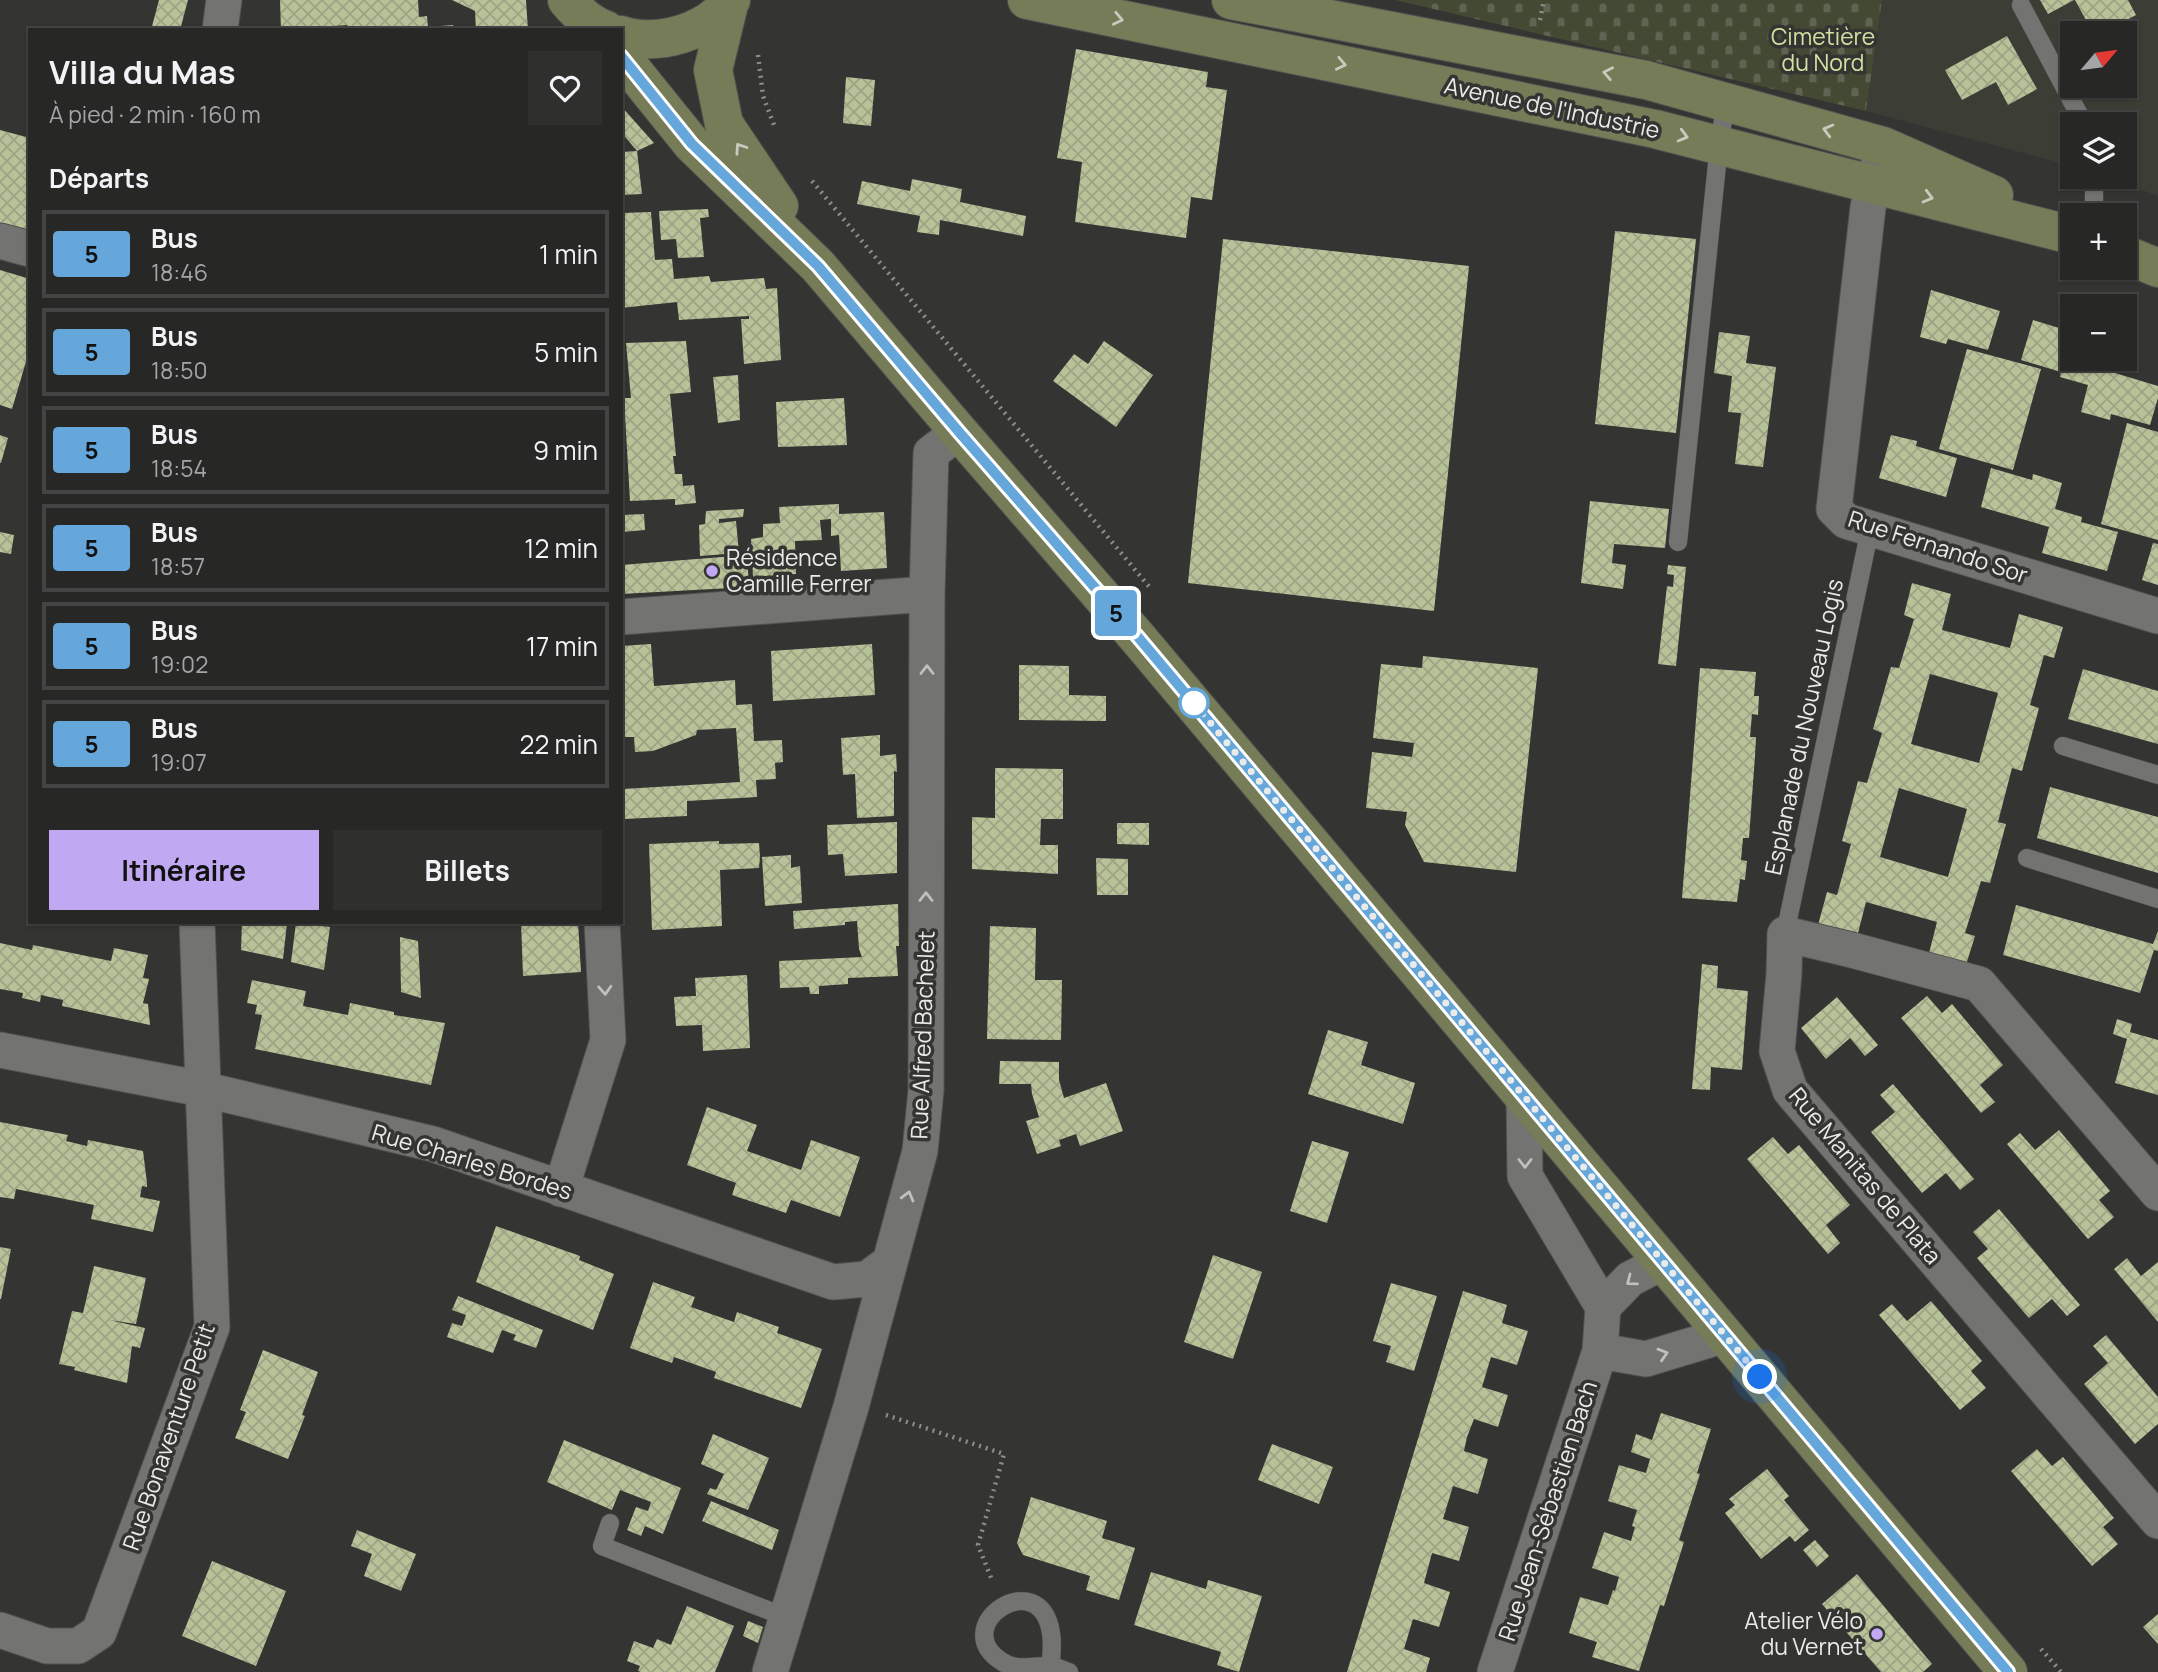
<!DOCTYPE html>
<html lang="fr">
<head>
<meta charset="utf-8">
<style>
	body { margin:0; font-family:Manrope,sans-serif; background:#2f2f2e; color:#f1f3f6; height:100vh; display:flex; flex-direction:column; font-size:26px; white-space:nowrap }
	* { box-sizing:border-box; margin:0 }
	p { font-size:23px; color:#a4a5a7 }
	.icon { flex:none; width:38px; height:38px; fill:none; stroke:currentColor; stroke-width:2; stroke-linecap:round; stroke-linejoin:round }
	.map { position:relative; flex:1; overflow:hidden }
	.side { position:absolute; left:28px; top:28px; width:595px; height:896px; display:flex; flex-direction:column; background:#272726; border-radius:0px; box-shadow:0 2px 5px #0004,0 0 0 2px #434443 }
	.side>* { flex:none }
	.badge { padding:0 14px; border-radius:5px; font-size:24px; line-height:46px }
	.needle { width:46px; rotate:61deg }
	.tools { position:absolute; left:2060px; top:21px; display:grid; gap:14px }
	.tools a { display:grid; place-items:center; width:77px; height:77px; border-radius:0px; background:#272726; box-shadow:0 2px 5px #0004,0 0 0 2px #434443; font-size:35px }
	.you { position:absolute; width:35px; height:35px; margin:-18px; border:5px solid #fff; border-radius:50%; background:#1a73e8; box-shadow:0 0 0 10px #1a73e833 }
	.map>.badge { position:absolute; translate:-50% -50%; box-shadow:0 0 0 4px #fff }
	h2 { padding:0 21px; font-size:26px; line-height:63px }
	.round { display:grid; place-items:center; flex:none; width:74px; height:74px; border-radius:0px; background:#2f2f2e }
	.summary { display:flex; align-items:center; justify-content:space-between; height:119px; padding:0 21px }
	h1 { font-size:33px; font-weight:700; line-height:52px }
	.action { display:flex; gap:14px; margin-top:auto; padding:14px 21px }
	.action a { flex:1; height:80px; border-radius:0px; background:#c1a8f3; color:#111; font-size:28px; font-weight:700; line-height:80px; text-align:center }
	.action a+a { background:#2f2f2e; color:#f1f3f6 }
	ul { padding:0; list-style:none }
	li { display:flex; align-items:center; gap:21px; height:88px; margin:0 14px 10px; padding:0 7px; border:4px solid #434443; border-radius:0px }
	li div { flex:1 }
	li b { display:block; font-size:26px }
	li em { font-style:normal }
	li .badge { min-width:77px; font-weight:700; text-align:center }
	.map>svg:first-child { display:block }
</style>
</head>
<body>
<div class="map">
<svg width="2158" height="1672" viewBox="0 0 2158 1672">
	<defs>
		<pattern id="cemetery-stones" width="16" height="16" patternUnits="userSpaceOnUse" patternTransform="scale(1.75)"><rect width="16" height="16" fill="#444934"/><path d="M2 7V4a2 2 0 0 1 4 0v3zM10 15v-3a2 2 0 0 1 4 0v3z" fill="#5f6351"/></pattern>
		<pattern id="building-cross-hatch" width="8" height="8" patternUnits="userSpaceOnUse" patternTransform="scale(1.75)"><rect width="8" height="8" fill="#b8c299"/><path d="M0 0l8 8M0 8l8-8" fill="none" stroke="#9ca384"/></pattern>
	</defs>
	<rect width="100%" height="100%" fill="#343432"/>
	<path fill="#3c3e36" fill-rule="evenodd" d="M1882,0H2158V196L2107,177H2124V124H2072V166L1866,111ZM2072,33H2124V86H2072Z"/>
	<path fill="url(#cemetery-stones)" d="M1395,0H1882L1866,111Z"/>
	<path fill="url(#building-cross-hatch)" fill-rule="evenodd" d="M159,0H188L180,30H151Z
		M280,0H418L419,17L427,16L428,27L453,25V30H348L347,25L281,30Z
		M452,0H526L528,30H476L475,11Z
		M2040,0H2074L2048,14Z
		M2075,0H2128L2136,15L2102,33H2093Z
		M2007,36L2037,89L2008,105L1996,82L1962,100L1945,70Z
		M1076,49L1208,72L1206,87L1227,90L1212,200L1191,197L1186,238L1075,222L1082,162L1057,158Z
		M846,77L875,80L871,126L843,123Z
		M621,106L654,143L637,151L621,132Z
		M0,130L30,138V236L0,228Z
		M637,151L642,194L621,195V152Z
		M912,179L962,189L960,202L1026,216L1023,236L940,220L939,235L917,232L920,216L857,204L862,181L910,191Z
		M708,209L709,217L700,218L704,257L678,258L676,239L661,240L659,211Z
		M651,212L655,260L672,259L674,279L709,276L711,282L764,278L766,289L777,288L781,360L744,364L741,319H749V316L679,320L677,302L621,308V213Z
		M1615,231L1696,239L1676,433L1595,424Z
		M1223,239L1469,266L1434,611L1188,583Z
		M0,270L30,279V355H28L12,409L0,405Z
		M1931,290L2000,311L1988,350L1948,339L1946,344L1920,337Z
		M2033,320L2072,332V359H2097L2095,367L2158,386V398L2150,425L2111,414L2110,420L2081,412L2088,385L2060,377L2061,372L2021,360Z
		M1719,332L1750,336L1746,363L1776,367L1763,467L1735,464L1741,413L1728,412L1732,376L1714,373Z
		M686,341L691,392L670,394L676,456H673L675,474H682L683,486L694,485L696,503L675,505V499L630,501L624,398H631L626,343Z
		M1104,341L1153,375L1116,427L1053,381L1074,354L1088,364Z
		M1967,349L2041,369L2013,470L1939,449Z
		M738,375L740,420L718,423L713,377Z
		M844,398L847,445L778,447L776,402Z
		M2127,423L2158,432V540L2101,524Z
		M0,435L8,438L1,463H0Z
		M1891,435L1917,441L1916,446L1957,458L1946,497L1879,478Z
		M1991,468L2032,480L2033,474L2062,483L2055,509L2082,517L2081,522L2118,532L2107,571L2042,553L2049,527L1981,507Z
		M1590,501L1669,509L1665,548L1614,544L1612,563L1626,565L1623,589L1581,583Z
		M839,504V514L884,512L887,568L841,571L839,535L831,536V519L820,520L822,540L795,541L796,574L753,577L751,539L763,537V524L780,523L779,507Z
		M744,509L743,517L719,519V523L736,521L739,553L700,556L699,525L705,524L706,511Z
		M644,514L645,530L622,532V515Z
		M0,532L14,535L11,554L0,552Z
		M2153,543L2158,544V585L2142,580Z
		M747,555L749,587L621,594V565Z
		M1668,565L1686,567L1676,666L1658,664L1667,586L1673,587L1674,575L1667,574Z
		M1912,583L1951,594L1942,630L2010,648L2019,614L2063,627L2054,658L2044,655L2030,705L2039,708L2022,771L2012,768L1998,822L2006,824L1990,883L1981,881L1965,933L1975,936L1965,968L1928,957L1937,922L1866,902L1857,937L1818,925L1827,892L1837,895L1851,844L1842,841L1858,781L1867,783L1882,733L1873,729L1891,667L1899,668L1914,619L1904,615ZM1930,674L1998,693L1979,763L1911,744ZM1899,788L1967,809L1948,877L1880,857Z
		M651,644L654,686L735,680L736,705L752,704L754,741L782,740L783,762L775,763L776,779L756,780L757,797L687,801V816L624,819L623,789L740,782L736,728L697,730L696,735L653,751L635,752L634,737H621V646Z
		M872,644L875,695L773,701L771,651Z
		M1423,656L1538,668L1516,872L1424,862L1405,825L1407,812L1366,808L1372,752L1412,757L1414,743L1373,738L1381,664L1422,668Z
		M1019,665L1069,666V695L1106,696V721L1019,720Z
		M1700,668L1756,672L1754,696H1759L1758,715L1752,714L1750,737H1756L1755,756L1749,838H1743L1741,860L1747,861L1745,880L1740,879L1737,902L1682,898Z
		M2083,669L2158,691V744L2068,719Z
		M880,735V756L896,754L897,772L894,771V816L857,818L855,774L843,775L841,738Z
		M995,768L1063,769V819H1041L1040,845H1058V874L972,869V817L995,818Z
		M2050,787L2158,817V873L2037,838Z
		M897,822V873L845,876L843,854L828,855L827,825Z
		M1117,823H1149V845L1117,844Z
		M719,841V844L759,843L760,857L759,868L720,870L722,926L652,930L649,844Z
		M791,855V868L800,866L802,903L765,906L762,857Z
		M1096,858L1128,859V895H1097Z
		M898,904L899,946H896L898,976L848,978V984L819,986V994H810L809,987L780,988L779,961L862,957L859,949L857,921L845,922V925L794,929L793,911Z
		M2016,905L2153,944L2158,931V951L2154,950L2140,993L2003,955Z
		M242,922L287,923L283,959L241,950Z
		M521,922H578L581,972L523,976Z
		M296,923L330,927L324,970L291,962Z
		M990,926L1036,928L1035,980H1062L1061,1040L987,1039Z
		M400,937L418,941L421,998L401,992Z
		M0,943L32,950L33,945L111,961L114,948L148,955L143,978L149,979L143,1003L148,1004L150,1025L62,1006L63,1000L41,995L40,1002L22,998L23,993L0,989Z
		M1702,964L1718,966L1717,988L1748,991L1742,1070L1711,1067L1710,1090L1692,1089Z
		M747,975L750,1048L703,1051L702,1025L676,1026L674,997L696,996L695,978Z
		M252,980L306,991L303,1006L348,1015L350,1003L394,1012V1015L445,1023L431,1085L255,1049L262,1015L255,1014L257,1005L247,1003Z
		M1927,996L1942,1013L1952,1004L2003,1065L1980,1085L1995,1102L1981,1113L1901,1018Z
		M1837,997L1878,1045L1865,1056L1850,1038L1826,1059L1801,1028Z
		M2117,1019L2132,1024L2130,1032L2158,1040V1095L2115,1083L2127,1039L2113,1034Z
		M1328,1030L1368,1042L1361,1065L1415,1083L1403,1124L1308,1094Z
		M1000,1061L1059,1062V1080L1064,1098L1106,1083L1123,1131L1080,1146L1076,1134L1059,1140L1061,1146L1037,1154L1026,1121L1039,1117L1032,1094L1031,1084H999Z
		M1893,1084L1974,1179L1960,1190L1946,1173L1922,1193L1871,1132L1895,1112L1880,1095Z
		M707,1107L757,1125L747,1151L801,1170L811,1140L860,1157L840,1217L791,1200L786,1213L732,1195L736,1183L687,1165Z
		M0,1122L68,1135L66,1141L87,1146L88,1140L143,1151L147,1183V1187L142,1186L140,1197L160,1201L153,1232L91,1219L94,1205L16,1189L14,1199L0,1197Z
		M2059,1130L2110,1191L2099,1200L2114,1217L2088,1239L2007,1144L2020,1133L2035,1150Z
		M1773,1137L1788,1154L1799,1145L1850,1205L1826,1225L1840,1243L1828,1254L1747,1159Z
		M1312,1141L1349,1152L1327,1223L1290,1211Z
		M1999,1209L2080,1305L2067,1316L2052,1299L2029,1318L1977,1258L1988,1249L1973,1232Z
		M496,1226L580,1256L579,1260L614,1274L593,1330L476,1282Z
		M0,1247L11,1249L1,1299H0Z
		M1213,1255L1262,1272L1233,1359L1184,1342Z
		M2127,1258L2141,1276L2158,1262V1322L2114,1269Z
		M94,1266L146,1278L136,1324L109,1320L145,1328L140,1348L132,1346L127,1383L74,1370L75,1367L59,1364L72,1311L83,1313Z
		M653,1282L695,1297L691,1307L734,1322L737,1312L779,1327L777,1333L822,1349L801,1408L714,1378L716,1372L674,1357L672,1363L630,1348Z
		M1391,1283L1437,1296L1414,1371L1386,1362L1391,1346L1373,1341Z
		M1463,1291L1507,1305L1502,1323L1528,1331L1517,1365L1491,1357L1482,1387L1508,1395L1498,1427L1474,1419L1467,1437L1464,1451L1488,1459L1478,1494L1453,1486L1443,1519L1469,1527L1459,1561L1432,1553L1424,1583L1450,1592L1439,1627L1413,1619L1404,1649L1430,1658L1426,1672H1347Z
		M458,1296L543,1330L536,1348L513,1340L516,1335L502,1330L493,1353L447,1337L452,1323L462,1326L466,1315L452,1310Z
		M1931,1301L1982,1361L1971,1371L1986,1388L1960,1410L1879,1315L1892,1304L1907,1321Z
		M2106,1335L2158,1397V1424L2135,1444L2084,1384L2108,1363L2093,1346Z
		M263,1350L318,1372L302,1415L305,1416L288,1459L235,1438L246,1412L240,1410Z
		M1661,1413L1711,1429L1697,1473L1700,1474L1679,1540L1684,1542L1664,1606L1660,1605L1639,1671L1592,1657L1597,1642L1569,1633L1580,1597L1608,1605L1613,1590L1615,1591L1619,1577L1592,1568L1604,1532L1631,1541L1635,1527L1632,1526L1637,1510L1608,1501L1619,1465L1646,1473L1650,1459L1631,1452L1636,1434L1652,1440Z
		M713,1434L769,1458L748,1510L707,1494L710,1488L716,1490L724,1474L701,1464Z
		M564,1440L681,1488L663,1534L645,1526L641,1536L627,1530L636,1507L648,1511L651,1502L620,1490L612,1510L547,1482Z
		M1272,1444L1333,1467L1319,1504L1258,1480Z
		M2037,1449L2052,1466L2063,1457L2114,1518L2103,1527L2118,1544L2092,1566L2011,1471Z
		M1767,1469L1789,1496L1784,1500L1809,1530L1795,1542L1790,1536L1761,1559L1725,1513L1735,1505L1729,1499Z
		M1031,1497L1107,1521L1102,1538L1135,1548L1119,1600L1086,1590L1090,1576L1023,1555L1017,1543Z
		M711,1501L779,1530L772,1550L702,1521Z
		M357,1530L416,1554L401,1591L364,1576L372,1554L351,1546Z
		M1815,1540L1829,1556L1817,1567L1803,1550Z
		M212,1561L286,1591L256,1666L182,1636Z
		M1151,1572L1206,1589L1208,1580L1262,1596L1239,1672L1217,1665L1221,1652L1134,1625Z
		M1857,1574L1932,1664L1923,1672H1881L1822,1604Z
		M687,1606L734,1626L715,1672H641L638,1671L640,1666L627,1661L634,1641L653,1648L657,1639L671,1645Z
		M2158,1614V1644L2143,1627Z
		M748,1621L763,1627L758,1643L743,1636Z"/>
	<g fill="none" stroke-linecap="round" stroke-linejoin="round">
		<defs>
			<path id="lane" d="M2021,5L2084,124
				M2094,215V177
				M1678,542L1719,145L1726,102
				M2063,746L2158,775
				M2027,858L2158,899
				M1785,934L1870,529
				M610,1523L602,1546L788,1618
				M1051,1665C1051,1655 1053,1643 1051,1633C1040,1563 947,1625 1001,1661C1017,1672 1032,1665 1049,1666C1055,1666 1063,1670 1069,1672"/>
			<path id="street" d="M220,30L224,0
				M1883,146L1868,207L1834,509L1846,521L2158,616
				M0,241L30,249
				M621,617L927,594
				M0,1050L202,1089L433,1144L833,1282L867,1279L890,1262
				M561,1189L608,1040L602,922
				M2158,1193L1979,984L1852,950L1785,934L1784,974L1777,1051L1790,1090L2158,1521
				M1603,1307L1630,1279L1663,1262
				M1600,1351L1646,1359L1725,1335
				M0,1630L47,1646H78L99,1632L212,1327L197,922
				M770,1672L851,1407L920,1151L926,1090L927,594L931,453L959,432
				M1495,1672L1600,1351L1603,1307L1525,1176L1524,1095"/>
			<path id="secondary" d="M567,0C577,12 591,25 606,30
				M1027,0L1655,129L2072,235
				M1231,0L1646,80L1883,146L1994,195
				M729,4L713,70L724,124L779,206
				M621,35C658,47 709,32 731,0
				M621,56L692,144L818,266L959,432L1137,637L2008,1672
				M2124,254L2158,268"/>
		</defs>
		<use href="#lane" stroke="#515250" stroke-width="19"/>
		<use href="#street" stroke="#515250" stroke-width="37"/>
		<use href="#secondary" stroke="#515250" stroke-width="40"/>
		<path stroke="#8d8d8b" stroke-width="4.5" stroke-dasharray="2 5" stroke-linecap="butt" d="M1540,20L1544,0
			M758,55L763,96L774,125
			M812,181L1151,589
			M886,1415L1004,1454L978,1545L992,1580
			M2041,1649L2061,1672"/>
		<use href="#lane" stroke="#737471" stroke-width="18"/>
		<use href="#street" stroke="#737471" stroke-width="35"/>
		<use href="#secondary" stroke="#767c58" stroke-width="38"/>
	</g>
	<defs><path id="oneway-chevron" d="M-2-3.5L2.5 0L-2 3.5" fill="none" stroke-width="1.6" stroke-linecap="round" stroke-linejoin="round" transform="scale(1.75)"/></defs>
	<g stroke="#c7cabe">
		<use href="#oneway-chevron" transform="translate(1118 19) rotate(12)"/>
		<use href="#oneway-chevron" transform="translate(1341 64) rotate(12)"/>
		<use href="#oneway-chevron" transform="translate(1608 73) rotate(-169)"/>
		<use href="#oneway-chevron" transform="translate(1828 130) rotate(-165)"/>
		<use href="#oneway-chevron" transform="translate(1683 136) rotate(15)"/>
		<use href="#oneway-chevron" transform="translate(740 148) rotate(-124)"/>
		<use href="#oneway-chevron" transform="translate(1928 197) rotate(15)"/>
	</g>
	<g stroke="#c0c1bf">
		<use href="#oneway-chevron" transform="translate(927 670) rotate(-90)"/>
		<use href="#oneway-chevron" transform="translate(926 897) rotate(-90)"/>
		<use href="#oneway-chevron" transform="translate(605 990) rotate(87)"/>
		<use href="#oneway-chevron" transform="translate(1525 1163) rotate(90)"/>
		<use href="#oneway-chevron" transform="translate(908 1196) rotate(-75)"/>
		<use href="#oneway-chevron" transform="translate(1631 1281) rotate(143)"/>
		<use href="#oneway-chevron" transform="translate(1663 1354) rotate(-17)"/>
	</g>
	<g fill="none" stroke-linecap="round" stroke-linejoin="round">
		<defs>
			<path id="line" d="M621,56L692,144L818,266L959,432L1138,637L2008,1672"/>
		</defs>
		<use href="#line" stroke="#fff" stroke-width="16"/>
		<use href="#line" stroke="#65a6db" stroke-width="10"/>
		<path stroke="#eaebe9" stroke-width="7" stroke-dasharray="0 12.6" d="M1194,703L1186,694L1760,1377"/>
	</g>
	<g fill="#c1a8f3" stroke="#343432" stroke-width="2.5">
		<circle cx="712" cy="571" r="7"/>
		<circle cx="1877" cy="1634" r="7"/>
	</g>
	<circle fill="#fff" stroke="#65a6db" stroke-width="3.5" cx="1194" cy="703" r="14"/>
	<g text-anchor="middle" stroke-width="7" stroke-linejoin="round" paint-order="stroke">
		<g font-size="23" fill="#d1e19f" stroke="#343432">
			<text x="1823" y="45">Cimetière<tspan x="1823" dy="26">du Nord</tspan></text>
		</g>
		<g font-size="23" fill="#eaebe9" stroke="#343432">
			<text transform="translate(1552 108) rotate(12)" y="8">Avenue de l'Industrie</text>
			<text transform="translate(1938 547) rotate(18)" y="8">Rue Fernando Sor</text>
			<text transform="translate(1804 727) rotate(-78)" y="8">Esplanade du Nouveau Logis</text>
			<text transform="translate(923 1035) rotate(-88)" y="8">Rue Alfred Bachelet</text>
			<text transform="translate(472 1162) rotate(17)" y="8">Rue Charles Bordes</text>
			<text transform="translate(1865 1176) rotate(50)" y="8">Rue Manitas de Plata</text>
			<text transform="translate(169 1437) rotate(-71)" y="8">Rue Bonaventure Petit</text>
			<text transform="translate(1548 1511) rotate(-72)" y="8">Rue Jean-Sébastien Bach</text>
		</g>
		<g font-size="23" fill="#eaebe9" stroke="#343432" text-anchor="start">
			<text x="726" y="566">Résidence<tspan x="726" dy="26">Camille Ferrer</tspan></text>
			<text x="1863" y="1629" text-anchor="end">Atelier Vélo<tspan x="1863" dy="26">du Vernet</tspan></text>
		</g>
	</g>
</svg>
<div class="tools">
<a><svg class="needle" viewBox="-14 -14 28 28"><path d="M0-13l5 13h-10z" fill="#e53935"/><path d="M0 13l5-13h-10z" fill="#a4a5a7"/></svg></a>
<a><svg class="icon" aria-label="layers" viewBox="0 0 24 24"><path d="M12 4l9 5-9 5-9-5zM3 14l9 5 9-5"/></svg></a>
<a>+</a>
<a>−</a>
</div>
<div class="you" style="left:1760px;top:1377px"></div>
<b class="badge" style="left:1116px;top:613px;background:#65a6db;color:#111">5</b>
<section class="side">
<div class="summary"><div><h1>Villa du Mas</h1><p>À pied · 2 min · 160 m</p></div><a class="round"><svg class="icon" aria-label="heart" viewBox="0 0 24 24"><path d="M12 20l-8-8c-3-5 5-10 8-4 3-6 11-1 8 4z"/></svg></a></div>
<h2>Départs</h2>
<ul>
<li><span class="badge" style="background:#65a6db;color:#111">5</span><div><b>Bus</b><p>18:46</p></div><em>1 min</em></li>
<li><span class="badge" style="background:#65a6db;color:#111">5</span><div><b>Bus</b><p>18:50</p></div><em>5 min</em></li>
<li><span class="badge" style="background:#65a6db;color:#111">5</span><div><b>Bus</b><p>18:54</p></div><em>9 min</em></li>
<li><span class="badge" style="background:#65a6db;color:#111">5</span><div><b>Bus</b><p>18:57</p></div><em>12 min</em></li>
<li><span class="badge" style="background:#65a6db;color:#111">5</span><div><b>Bus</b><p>19:02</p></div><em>17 min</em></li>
<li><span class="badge" style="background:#65a6db;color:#111">5</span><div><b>Bus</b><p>19:07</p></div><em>22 min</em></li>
</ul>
<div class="action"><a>Itinéraire</a><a>Billets</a></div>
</section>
</div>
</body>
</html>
